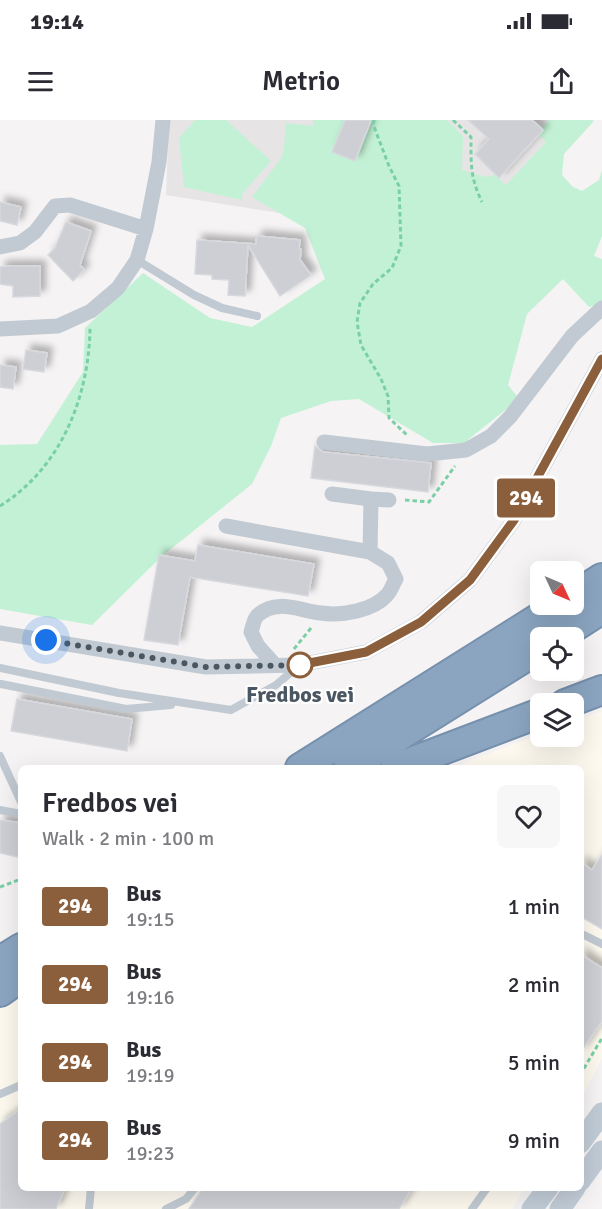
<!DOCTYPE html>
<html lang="en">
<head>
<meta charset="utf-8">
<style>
	body { margin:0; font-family:Signika,sans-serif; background:#f7f7f7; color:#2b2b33; height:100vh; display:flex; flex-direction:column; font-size:22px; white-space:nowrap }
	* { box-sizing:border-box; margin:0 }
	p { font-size:20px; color:#7c7c81 }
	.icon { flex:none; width:33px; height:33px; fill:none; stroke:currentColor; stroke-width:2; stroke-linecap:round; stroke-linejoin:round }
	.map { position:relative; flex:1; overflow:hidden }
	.sheet { position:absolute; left:18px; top:645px; width:566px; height:426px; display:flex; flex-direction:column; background:#fff; border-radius:9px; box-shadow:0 6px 24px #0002 }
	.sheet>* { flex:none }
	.badge { padding:0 12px; border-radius:4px; font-size:21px; line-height:39px }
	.needle { width:39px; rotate:134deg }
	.tools { position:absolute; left:530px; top:441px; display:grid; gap:12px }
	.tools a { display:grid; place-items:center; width:54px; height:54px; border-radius:9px; background:#fff; box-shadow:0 6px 24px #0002; font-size:30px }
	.you { position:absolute; width:30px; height:30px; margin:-15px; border:4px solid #fff; border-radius:50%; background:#1a73e8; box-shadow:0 0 0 9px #1a73e833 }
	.map>.badge { position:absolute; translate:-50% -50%; box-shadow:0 0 0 3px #fff }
	.round { display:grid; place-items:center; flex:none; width:63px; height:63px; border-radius:9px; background:#f7f7f7 }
	.headline { display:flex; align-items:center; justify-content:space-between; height:102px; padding:0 24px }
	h1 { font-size:28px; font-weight:600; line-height:45px }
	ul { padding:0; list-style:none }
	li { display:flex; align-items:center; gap:18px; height:78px; padding:0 24px }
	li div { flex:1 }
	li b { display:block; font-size:22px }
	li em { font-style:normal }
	li .badge { min-width:66px; font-weight:700; text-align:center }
	.status { display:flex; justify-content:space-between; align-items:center; height:42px; padding:0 30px; background:#fff; direction:ltr }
	.status svg { height:16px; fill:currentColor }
	header { display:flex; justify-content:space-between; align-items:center; height:78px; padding:0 24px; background:#fff; font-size:27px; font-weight:600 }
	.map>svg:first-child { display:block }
</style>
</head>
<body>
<div class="status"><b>19:14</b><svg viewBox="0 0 49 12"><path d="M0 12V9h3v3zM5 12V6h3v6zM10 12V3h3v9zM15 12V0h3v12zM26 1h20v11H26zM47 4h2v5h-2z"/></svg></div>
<header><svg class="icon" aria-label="menu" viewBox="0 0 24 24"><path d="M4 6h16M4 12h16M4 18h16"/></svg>Metrio<svg class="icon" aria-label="share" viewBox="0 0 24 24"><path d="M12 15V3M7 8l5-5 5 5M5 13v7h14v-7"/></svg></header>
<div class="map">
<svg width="602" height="1089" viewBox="0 0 602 1089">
	<defs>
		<filter id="shadow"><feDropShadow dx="5.5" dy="-5.5" stdDeviation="3" flood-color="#0004"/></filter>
	</defs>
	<rect width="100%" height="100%" fill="#f5f3f3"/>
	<path fill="#fdf9ef" d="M602,591V939L581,978L580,648H452L540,614V616H573V602Z
		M21,871V1068H525L512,1089H0V886Z"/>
	<path fill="#e6e4e5" d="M169,0H567L507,77L292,95L166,75Z"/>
	<path fill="#c3f1d5" d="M195,0H226L271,41L242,74V80L184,67L179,18Z
		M313,0H447L463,16L462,50L485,57L495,55L506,65L546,22L537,13L549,0H592L594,1L564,34L562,55L573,67L582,71L599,60L602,50V116L594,136L602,139V183L589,187L563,159L527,194L508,265L517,276L509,287L464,323H433L359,279L331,281L281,298L271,326L252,364L161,437L92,505L0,489V325L37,324L83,252L85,208L143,153L210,198L252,207L325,159L305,108L252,77L280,40L284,29L286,3L314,6Z"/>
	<path fill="#cdcfd5" stroke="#d7d9de" stroke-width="1.5" filter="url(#shadow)" d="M345,0H371L355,41L332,32Z
		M468,0H532L543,10L499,58L475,34L489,19Z
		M0,82L21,87L17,105L0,101Z
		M66,102L91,111L80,145L84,150L73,161L48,135L55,128Z
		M257,116L300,120L299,129H301L300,140L311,155L280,176L248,125L245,176L228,175L229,160L212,159V155L195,154L197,120L256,124Z
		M11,146H40V176L13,177V166L0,164V147Z
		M26,230L47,233L44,252L23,249Z
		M0,245L16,247L13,269L0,267Z
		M315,326L323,332L431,343L428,372L311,358Z
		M198,425L314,444L308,476L190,457L178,525L144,520L159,435L195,441Z
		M17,579L132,599L127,631L11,611Z
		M0,700L21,703L18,737L0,733Z
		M602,735V809L580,796V742L592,750Z
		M580,834L602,848V901L580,933Z
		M21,989V1068H65L56,1089H0V1004Z
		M203,1068H412L399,1089H189Z"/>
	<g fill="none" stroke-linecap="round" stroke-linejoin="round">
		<defs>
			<path id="motorway" d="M573,477L602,458
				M557,518L602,489
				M565,584L602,570
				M300,648L561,484
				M348,648L540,528
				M395,648L540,593
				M0,841L21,828
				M0,872L21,857"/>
		</defs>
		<use href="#motorway" stroke="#7690ad" stroke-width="32"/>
		<path stroke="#7ad0a6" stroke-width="3" stroke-dasharray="4.5 3" stroke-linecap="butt" d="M374,0L373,4L389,46L399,66L401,126L392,148L373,164L360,183L357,202L361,225L381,259L388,276L389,298L408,316
			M453,0L471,17C471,44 470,57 482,82
			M405,380L429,382L455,346
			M0,386C61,348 89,277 90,208
			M294,529L311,508
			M0,767L21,759
			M580,955L602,918"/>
		<path stroke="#c1cad2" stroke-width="8" d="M137,140L194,175L222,188L257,196
			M0,548L119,573L231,590L276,565L296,548
			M1,564L126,589L171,585
			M0,636L21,682
			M0,690L21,694
			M580,813L602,824
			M0,974L21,965
			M89,1089L91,1068
			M166,1089L186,1079L195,1068
			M472,1089L487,1068"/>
		<path stroke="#c1cad2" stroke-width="15" d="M0,127L20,123L35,112L55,86L70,85L146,109
			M0,209L58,206L91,191L118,168L137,140L146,109L159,42L163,0
			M324,322L427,334L466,330L491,316L510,297L572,216L602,188
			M332,374L371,379L370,432
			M371,379L389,380
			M226,406L370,432L388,443L396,459C393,464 391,471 387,475C373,491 341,496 321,493C300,491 277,478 258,495C254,498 253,506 251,512L258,526L275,545
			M0,513L206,547L299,545L366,532L421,502L470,460L514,400L602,239"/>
		<path stroke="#c1cbd6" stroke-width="21" d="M580,1023L602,993
			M580,1061L602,1031
			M532,1089L548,1068
			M560,1089L575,1068"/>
		<use href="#motorway" stroke="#8ba5c1" stroke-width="28"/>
	</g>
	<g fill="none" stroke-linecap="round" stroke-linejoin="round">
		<defs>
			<path id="line" d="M299,545L366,532L421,502L470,460L514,400L602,239"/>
		</defs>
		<use href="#line" stroke="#fff" stroke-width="14"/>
		<use href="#line" stroke="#8b5e3c" stroke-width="9"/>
		<path stroke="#4a5661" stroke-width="6" stroke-dasharray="0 10.8" d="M46,520L206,547L300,545"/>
	</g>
	<circle fill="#fff" stroke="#8b5e3c" stroke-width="3" cx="300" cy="545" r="12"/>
	<g text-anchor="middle" stroke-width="4.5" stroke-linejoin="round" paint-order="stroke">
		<g font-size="22" font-weight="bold" fill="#4a5661" stroke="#fff">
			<text x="300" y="582">Fredbos vei</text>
		</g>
	</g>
</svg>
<div class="tools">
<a><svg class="needle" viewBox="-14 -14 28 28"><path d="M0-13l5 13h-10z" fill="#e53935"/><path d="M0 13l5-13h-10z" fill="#7c7c81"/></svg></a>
<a><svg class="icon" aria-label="locate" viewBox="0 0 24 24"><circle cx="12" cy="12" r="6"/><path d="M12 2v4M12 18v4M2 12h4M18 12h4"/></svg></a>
<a><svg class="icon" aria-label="layers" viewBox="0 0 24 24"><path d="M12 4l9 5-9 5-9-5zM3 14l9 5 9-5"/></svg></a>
</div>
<div class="you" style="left:46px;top:520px"></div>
<b class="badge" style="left:526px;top:378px;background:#8b5e3c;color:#fff">294</b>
<section class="sheet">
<div class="headline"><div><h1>Fredbos vei</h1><p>Walk · 2 min · 100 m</p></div><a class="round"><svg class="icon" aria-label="heart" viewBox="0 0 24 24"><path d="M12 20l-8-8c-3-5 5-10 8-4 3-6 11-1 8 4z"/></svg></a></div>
<ul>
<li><span class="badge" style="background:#8b5e3c;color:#fff">294</span><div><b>Bus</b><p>19:15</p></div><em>1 min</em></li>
<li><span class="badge" style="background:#8b5e3c;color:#fff">294</span><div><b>Bus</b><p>19:16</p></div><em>2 min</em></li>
<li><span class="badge" style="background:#8b5e3c;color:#fff">294</span><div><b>Bus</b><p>19:19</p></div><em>5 min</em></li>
<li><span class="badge" style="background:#8b5e3c;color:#fff">294</span><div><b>Bus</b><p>19:23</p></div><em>9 min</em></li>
</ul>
</section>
</div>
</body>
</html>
